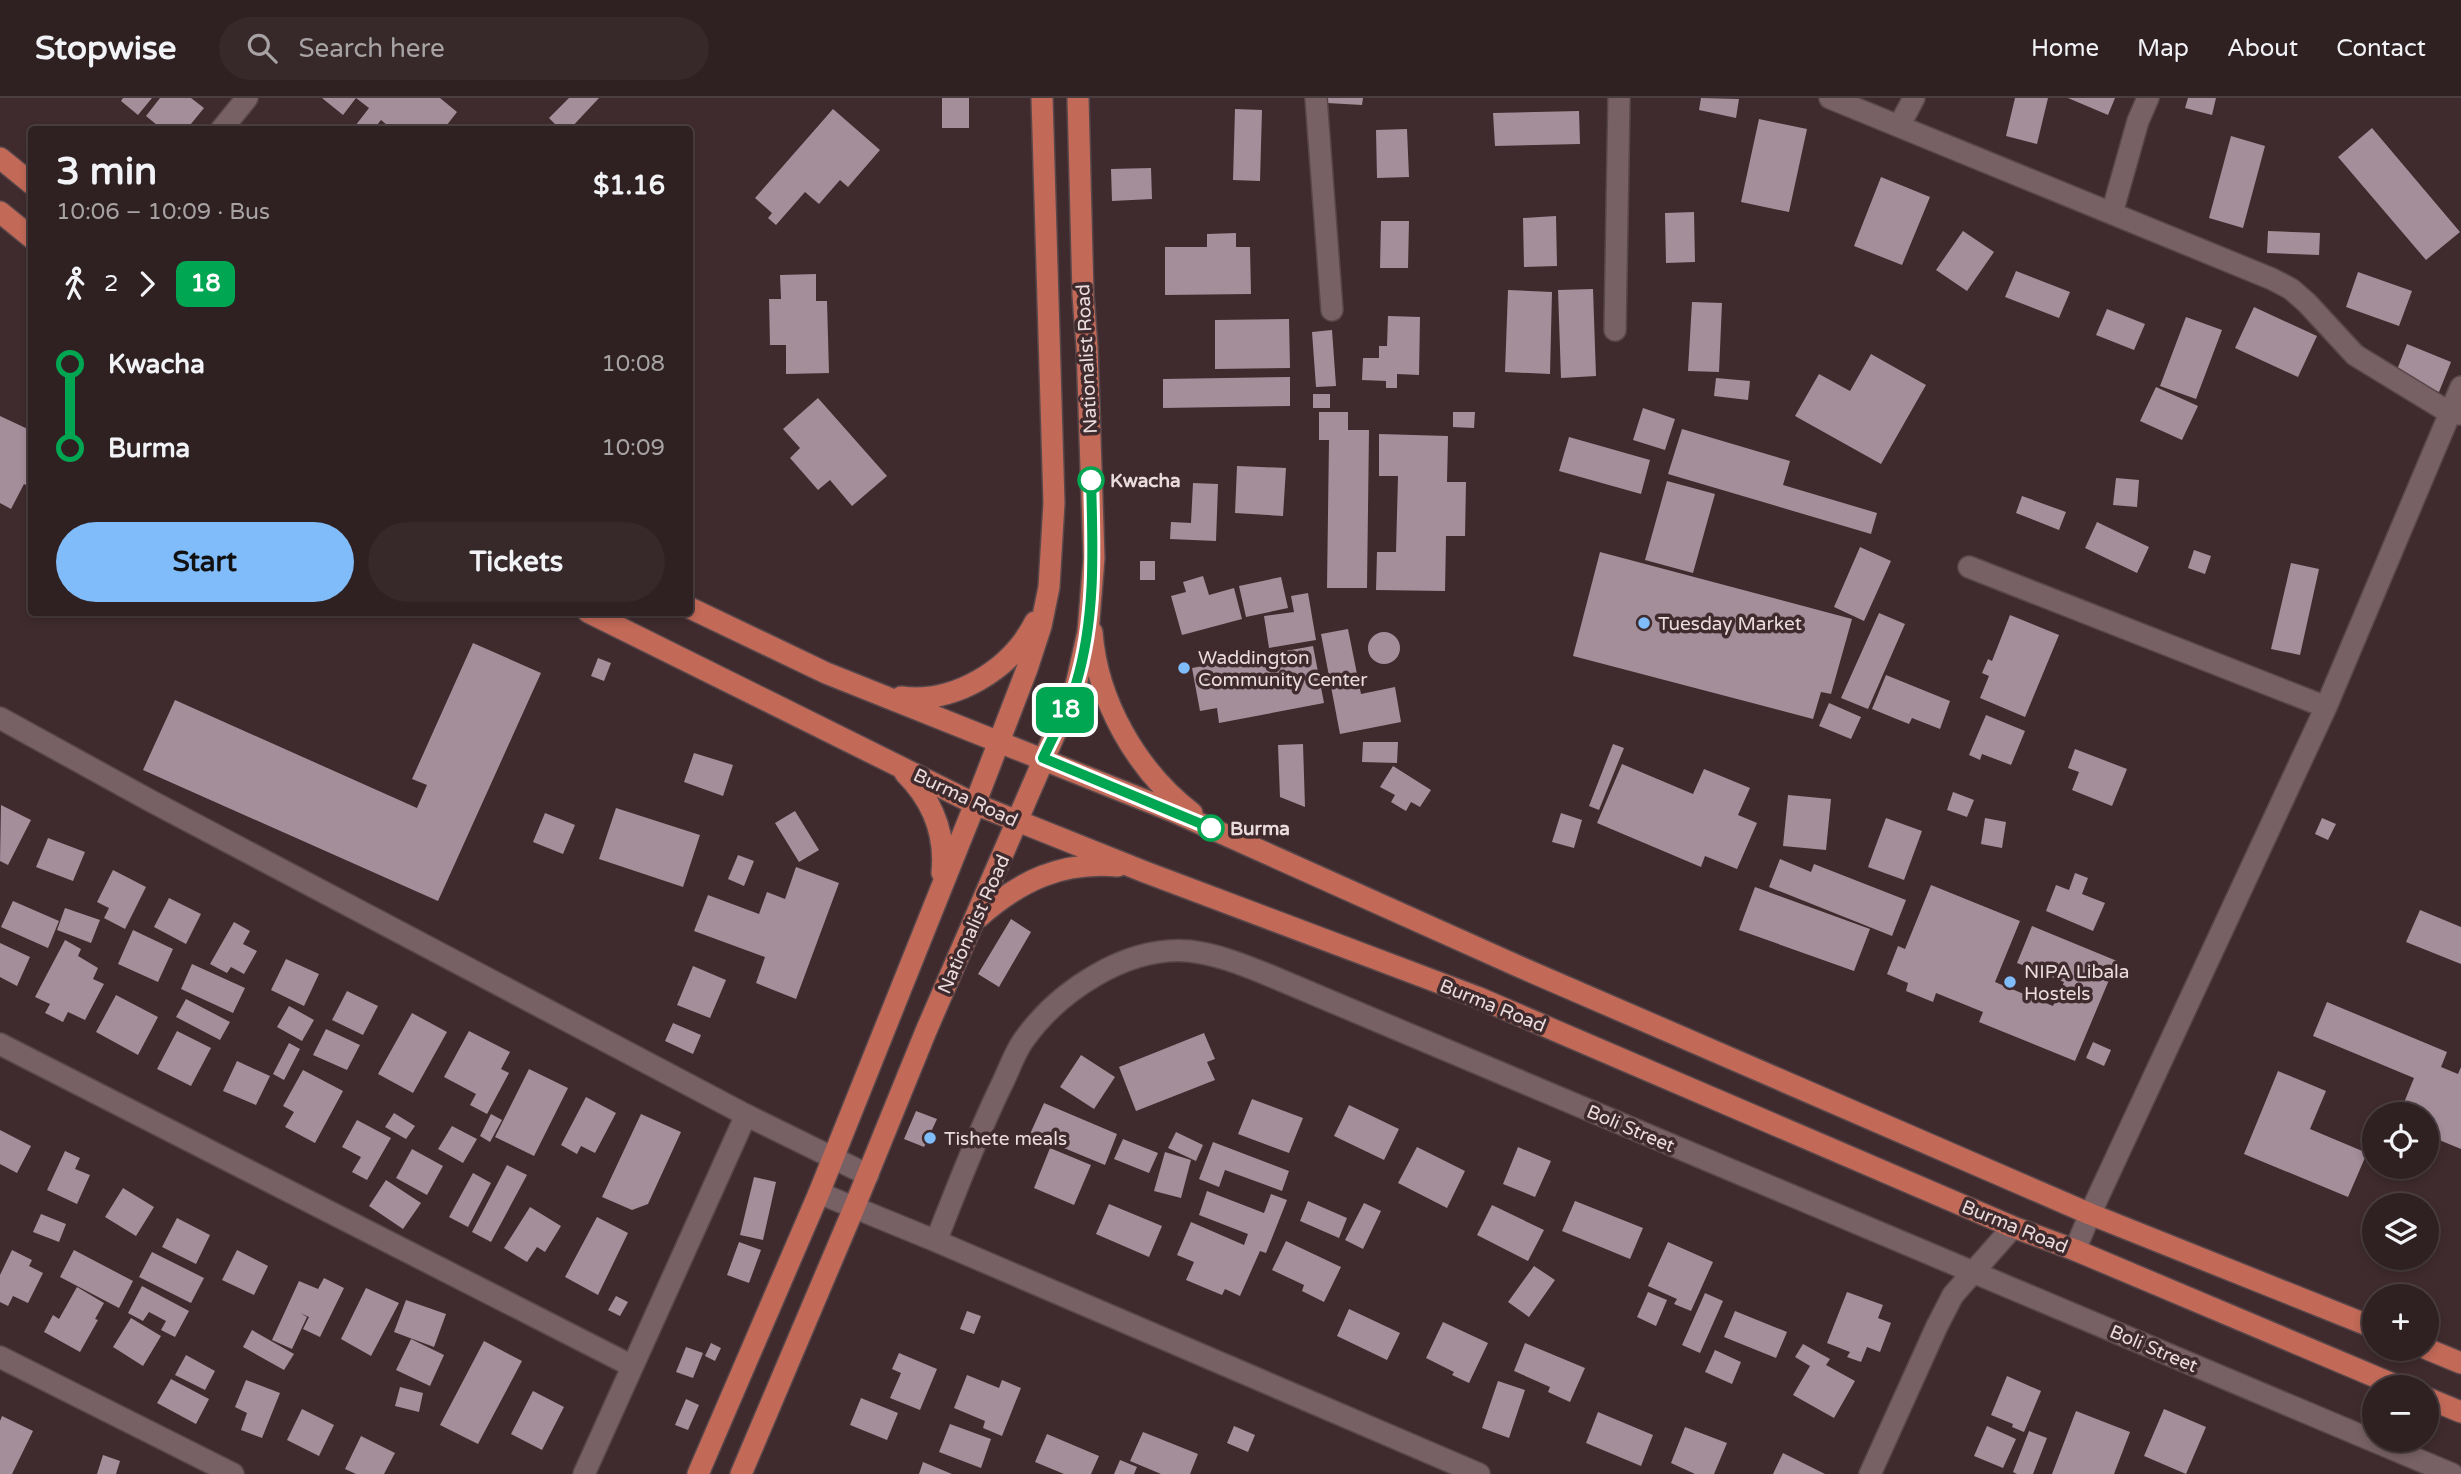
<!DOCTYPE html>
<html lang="en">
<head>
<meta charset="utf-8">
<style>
	body { margin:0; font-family:"Varela Round",sans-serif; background:#37282a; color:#f1f3f6; height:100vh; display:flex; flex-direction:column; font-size:26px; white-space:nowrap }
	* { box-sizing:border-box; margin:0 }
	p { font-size:23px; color:#a7a3a5 }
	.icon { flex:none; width:38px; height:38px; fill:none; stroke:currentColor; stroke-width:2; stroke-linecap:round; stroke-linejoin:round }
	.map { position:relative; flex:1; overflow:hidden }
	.panel { position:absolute; left:28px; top:28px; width:665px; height:490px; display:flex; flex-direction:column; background:#2f2022; border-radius:7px; box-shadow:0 4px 10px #0003,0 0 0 2px #4a3e40 }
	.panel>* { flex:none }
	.badge { padding:0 14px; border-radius:10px; font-size:24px; line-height:46px }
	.buttons { position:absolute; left:2362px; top:1004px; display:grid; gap:14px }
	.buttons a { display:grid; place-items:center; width:77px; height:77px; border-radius:50%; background:#2f2022; box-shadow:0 4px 10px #0003,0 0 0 2px #4a3e40; font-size:35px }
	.map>.badge { position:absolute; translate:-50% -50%; box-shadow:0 0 0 4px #fff }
	.legs { display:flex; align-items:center; gap:10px; height:77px; padding:0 28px; font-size:23px }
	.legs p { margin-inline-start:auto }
	.overview { display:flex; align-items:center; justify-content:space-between; height:119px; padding:0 28px }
	h1 { font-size:38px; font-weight:700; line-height:52px }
	.cta { display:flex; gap:14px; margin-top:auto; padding:14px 28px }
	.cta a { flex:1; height:80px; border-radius:42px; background:#81bcfa; color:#111; font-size:28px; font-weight:700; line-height:80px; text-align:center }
	.cta a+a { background:#37282a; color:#f1f3f6 }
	ul { padding:0 28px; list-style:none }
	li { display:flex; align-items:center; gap:24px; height:84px; font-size:26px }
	li i { display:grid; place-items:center; width:10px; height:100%; margin:0 9px; background:currentColor }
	li i::after { content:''; width:18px; height:18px; margin:-9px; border:5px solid; border-radius:50%; background:#2f2022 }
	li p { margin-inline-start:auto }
	li:first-child i { background:linear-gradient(#0000 50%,currentColor 0) }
	li:last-child i { background:linear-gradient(currentColor 50%,#0000 0) }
	header { display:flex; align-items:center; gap:42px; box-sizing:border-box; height:98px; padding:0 35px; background:#2f2022; border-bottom:2px solid #4a3e40 }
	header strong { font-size:33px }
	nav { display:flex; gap:38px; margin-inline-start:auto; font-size:24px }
	.search { width:490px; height:63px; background:#37282a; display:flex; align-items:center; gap:18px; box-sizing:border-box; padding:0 24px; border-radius:38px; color:#a7a3a5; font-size:26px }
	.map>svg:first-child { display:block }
</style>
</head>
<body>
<header>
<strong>Stopwise</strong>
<div class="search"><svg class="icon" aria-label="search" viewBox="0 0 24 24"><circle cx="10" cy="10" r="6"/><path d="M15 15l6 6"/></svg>Search here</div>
<nav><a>Home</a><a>Map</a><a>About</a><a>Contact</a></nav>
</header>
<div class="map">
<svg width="2461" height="1376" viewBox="0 0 2461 1376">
	<rect width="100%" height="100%" fill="#3f2b2e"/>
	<path fill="#a48e9a" d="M123,0H152L138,17L121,3Z
		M160,0H191L204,10L186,32H163L146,18Z
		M322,0H440L457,14L443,32H393L381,22L373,32H352L369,10L356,0L343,17Z
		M569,0H599L569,32H561L549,20Z
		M942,0H969V30H942Z
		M1327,0H1363L1362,7L1327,5Z
		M1701,0L1739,1L1736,20L1699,12Z
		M2015,0H2048L2037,46L2006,38Z
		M2068,0H2115L2108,17Z
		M2188,0H2216L2212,17L2185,10Z
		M833,11L880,52L848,89L840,82L819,106L805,94L776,127L768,120L772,115L755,100Z
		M1235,11L1262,12L1260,83L1233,82Z
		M1579,13L1580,46L1495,48L1493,15Z
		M1759,21L1807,31L1789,114L1741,104Z
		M2372,30L2460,134L2426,162L2338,59Z
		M1407,31L1409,79L1377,80L1376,32Z
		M2231,38L2265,48L2243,130L2209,120Z
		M1151,70L1152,101L1112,103L1111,71Z
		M1881,79L1930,99L1902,167L1854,148Z
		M1694,114L1695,164L1666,165L1665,115Z
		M1556,118L1557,168L1524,169L1523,120Z
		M1381,123H1409L1408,170H1380Z
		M1963,133L1994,154L1967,193L1936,172Z
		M2268,133L2320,135L2319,157L2267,155Z
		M1236,135V149H1250L1251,196L1165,197V149H1207V136Z
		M2016,173L2070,194L2059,220L2005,199Z
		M2358,174L2412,193L2399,228L2346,209Z
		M816,176V203H827L829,275L786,276V247H770L769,201H781L780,177Z
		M1593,191L1596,278L1561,280L1558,192Z
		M1508,192L1552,194L1550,276L1505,274Z
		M1692,204L1722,205L1719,274L1688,273Z
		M2254,209L2317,238L2298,279L2235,250Z
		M2107,211L2145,226L2134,252L2096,237Z
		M1388,218L1420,219L1419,277L1397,276V290H1386V283L1362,282L1363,260H1379V248H1387Z
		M2186,219L2222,232L2196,301L2160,288Z
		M1289,221L1290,270L1215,271V222Z
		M1332,232L1336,288L1316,289L1312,234Z
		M2407,246L2451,264L2439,294L2395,277Z
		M1871,256L1926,287L1881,366L1795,318L1819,276L1850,293Z
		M1290,279V308L1163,310V281Z
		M1716,280L1750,283L1748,302L1714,298Z
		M2156,289L2198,308L2182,342L2140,323Z
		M1313,296H1330V310H1313Z
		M818,300L887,378L852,408L830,382L818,392L790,360L800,350L783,331Z
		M1643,310L1675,321L1665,352L1633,342Z
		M1319,314H1348V332H1369L1367,490H1327L1329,342H1319Z
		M1453,314H1475L1474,330L1453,329Z
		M0,318L32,333V390L24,386L11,411L0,405Z
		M1682,331L1790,363L1783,387L1877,415L1871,436L1668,376Z
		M1379,336L1448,338L1447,384H1466L1465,438H1446L1445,493L1376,492L1377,454H1396L1398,378H1379Z
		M1569,339L1650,362L1641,396L1559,373Z
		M1237,368L1286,370L1283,418L1235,415Z
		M2116,380L2139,382L2137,409L2113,407Z
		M1667,383L1715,396L1693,475L1645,462Z
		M1193,385L1218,386L1216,443L1170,441L1171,424L1191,425Z
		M2022,398L2066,414L2059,432L2016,415Z
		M2097,424L2149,449L2137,475L2085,450Z
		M1860,449L1891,463L1864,523L1834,509Z
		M2194,452L2211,458L2205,476L2188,470Z
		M1600,454L1852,521L1831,596L1821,594L1813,621L1573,558Z
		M1140,463H1155V482H1140Z
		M2291,465L2319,471L2300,557L2271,551Z
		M1203,478L1209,497L1234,490L1242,521L1182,537L1171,498L1186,494L1183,484Z
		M1281,479L1288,510L1246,519L1239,488Z
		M1308,495L1316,542L1269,550L1264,518L1294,514L1291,498Z
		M1879,515L1905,526L1868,611L1841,600Z
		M2010,517L2059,537L2025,619L1980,600L1989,578L1982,575L1988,561L1992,563Z
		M1348,531L1361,596L1395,589L1401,624L1340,636L1321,536Z
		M1368 550a16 16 0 1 1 32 0a16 16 0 1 1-32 0Z
		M473,545L541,575L438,803L143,672L175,602L417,710L427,687L412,681Z
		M1313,548L1324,605L1219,625L1217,610L1200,613L1192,570Z
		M598,560L611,565L604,583L591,578Z
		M1886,577L1950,603L1940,631L1912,620L1909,626L1872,611Z
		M1829,605L1861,619L1851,641L1819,628Z
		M1986,617L2025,633L2011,667L1982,656L1980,662L1969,657Z
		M1363,644H1398L1397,665L1362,664Z
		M1303,646L1305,709L1280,699L1278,647Z
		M1613,646L1624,650L1599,712L1589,708Z
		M2075,651L2127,671L2112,708L2072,692L2079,674L2068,670Z
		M694,655L733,667L723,698L684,684Z
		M1622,666L1693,696L1704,671L1750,690L1738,717L1757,725L1737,771L1705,758L1701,769L1597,725Z
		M1393,668L1431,692L1420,709L1411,704L1406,713L1391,704L1395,697L1380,689Z
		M1953,694L1974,702L1967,719L1947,712Z
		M1788,697L1831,701L1826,752L1783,748Z
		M1,707L31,722L8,767L0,763Z
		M616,710L700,737L683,789L599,761Z
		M795,713L819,752L799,764L775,725Z
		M545,715L575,727L563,756L533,744Z
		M1561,715L1582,722L1574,750L1552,744Z
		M1886,720L1922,733L1904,782L1868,769Z
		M1985,720L2006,724L2002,750L1981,746Z
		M2322,720L2336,726L2328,742L2315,736Z
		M48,740L85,754L73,783L36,769Z
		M738,757L754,763L744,788L728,781Z
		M1780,761L1811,774L1814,766L1906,802L1892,838L1769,789Z
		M796,769L839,785L796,901L756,885L765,859L694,833L708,797L759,816L767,794L785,801Z
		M113,772L146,789L125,831L104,820L109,810L97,804Z
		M2075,775L2088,780L2082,796L2105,805L2093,833L2046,813L2056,787L2069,792Z
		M1931,787L2020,823L1995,884L2053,908L2064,884L2017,865L2032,828L2117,863L2075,963L1979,924L1983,914L1936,895L1933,904L1906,893L1908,885L1887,876L1898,848L1905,851Z
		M1755,789L1870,831L1854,873L1739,832Z
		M169,800L201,816L186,846L154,829Z
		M13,803L59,823L48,850L1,829Z
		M65,810L100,822L91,845L57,832Z
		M2420,812L2461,829V866L2406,844Z
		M1011,821L1031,834L999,889L978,876Z
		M234,824L250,833L243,846L257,853L244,876L231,869L227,875L210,866Z
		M133,832L173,851L158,884L118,866Z
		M65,842L81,851L78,858L98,870L93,881L104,886L85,922L68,914L63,924L45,915L50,906L35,899Z
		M0,845L30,859L17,888L0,879Z
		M286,861L319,876L304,908L271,892Z
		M192,866L245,890L233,915L181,891Z
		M693,868L726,882L710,920L677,907Z
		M347,893L378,908L363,937L332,922Z
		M116,897L158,919L138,957L96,934Z
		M186,901L230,924L220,942L176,919Z
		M2327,904L2447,954L2441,969L2458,976L2461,969V1051L2427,1037L2429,1030L2427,1029V1017H2399L2414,980L2313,938Z
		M289,908L314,922L302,943L277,929Z
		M412,915L447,934L413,995L378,976Z
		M673,925L701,937L693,956L665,943Z
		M326,931L360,947L347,972L313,957Z
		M177,933L211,950L191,988L157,971Z
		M469,933L510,954L501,971L509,975L487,1016L470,1007L476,996L444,979Z
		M1204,935L1215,961L1207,964L1215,982L1136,1013L1119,969Z
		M2093,944L2111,952L2104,968L2086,960Z
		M289,945L300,951L284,982L273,976Z
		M1081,957L1115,979L1094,1011L1060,989Z
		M237,963L270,978L256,1007L223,993Z
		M529,971L568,990L534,1058L495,1039Z
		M303,972L343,993L315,1045L285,1029L294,1014L283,1008Z
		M2278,973L2326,993L2310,1031L2367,1055L2348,1099L2244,1056Z
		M586,999L616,1015L595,1055L581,1048L577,1056L561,1047Z
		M1252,1001L1303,1020L1289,1055L1238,1036Z
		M1044,1005L1117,1036L1105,1067L1030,1036Z
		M1349,1007L1399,1031L1384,1062L1334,1038Z
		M916,1013L937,1021L924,1049L904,1041Z
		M394,1015L415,1028L406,1041L385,1029Z
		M491,1016L502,1022L490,1044L480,1038Z
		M641,1016L681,1034L648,1106L632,1112L602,1099Z
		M357,1022L391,1040L367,1082L352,1074L361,1059L342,1049Z
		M452,1028L477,1041L463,1065L438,1051Z
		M0,1032L31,1048L17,1075L0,1066Z
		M1176,1034L1203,1047L1196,1063L1168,1050Z
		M1123,1041L1158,1055L1149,1075L1114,1061Z
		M1213,1044L1289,1073L1282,1093L1225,1072L1219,1089L1199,1081Z
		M1417,1049L1465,1073L1447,1110L1398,1085Z
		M1518,1049L1551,1063L1535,1099L1503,1086Z
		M1050,1050L1091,1067L1074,1107L1034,1090Z
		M412,1051L443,1068L427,1097L396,1080Z
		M65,1053L80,1060L75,1071L90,1077L77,1106L47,1092Z
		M1165,1054L1191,1062L1181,1100L1154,1093Z
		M507,1067L527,1077L491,1144L472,1134Z
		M473,1075L491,1085L468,1129L449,1119Z
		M754,1079L776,1084L763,1142L740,1137Z
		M386,1082L421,1105L403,1131L369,1108Z
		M123,1090L154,1109L136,1138L105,1119Z
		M1207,1093L1264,1115L1271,1096L1287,1102L1266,1155L1260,1153L1240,1198L1225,1191L1222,1197L1186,1182L1194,1164L1177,1157L1191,1124L1244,1147L1248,1136L1199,1117Z
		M1308,1103L1347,1120L1339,1140L1300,1123Z
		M1575,1103L1643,1130L1630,1161L1562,1133Z
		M1364,1105L1381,1113L1363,1151L1345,1142Z
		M1109,1106L1162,1128L1149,1159L1096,1136Z
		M1492,1107L1544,1132L1528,1163L1477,1137Z
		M530,1109L561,1128L545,1154L537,1149L527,1164L504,1150Z
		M41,1116L66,1126L59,1144L33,1134Z
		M597,1119L628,1135L598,1197L565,1179Z
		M177,1120L210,1137L196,1166L162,1149Z
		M1286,1143L1341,1169L1324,1204L1302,1193L1304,1187L1272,1172Z
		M739,1144L761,1152L749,1185L727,1177Z
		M1668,1144L1713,1164L1691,1213L1674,1206L1677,1201L1648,1188Z
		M12,1152L32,1162L29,1168L43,1175L28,1205L13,1198L8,1208L0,1204V1177Z
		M74,1152L133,1183L119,1210L60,1179Z
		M237,1152L268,1168L254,1197L222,1182Z
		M152,1154L204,1180L191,1205L139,1179Z
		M1534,1168L1555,1182L1529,1219L1508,1204Z
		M324,1180L344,1190L320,1239L303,1231L309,1219L300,1215L307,1219L292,1251L272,1242L299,1183L318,1191Z
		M142,1188L189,1213L175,1239L161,1232L166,1223L149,1214L143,1223L128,1215Z
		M77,1189L104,1205L95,1221L98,1222L80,1254L44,1234L53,1217L59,1221Z
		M366,1190L399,1205L371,1258L341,1241Z
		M1648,1194L1667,1202L1656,1228L1637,1219Z
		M1847,1194L1883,1207L1878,1220L1891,1225L1880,1254L1867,1249L1861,1264L1847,1259L1850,1254L1827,1245Z
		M1705,1195L1723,1203L1700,1255L1682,1247Z
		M616,1198L628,1204L620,1218L608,1212Z
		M406,1202L446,1216L434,1249L394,1234Z
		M1349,1211L1400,1235L1387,1262L1337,1238Z
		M967,1213L981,1218L974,1236L960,1231Z
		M1735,1213L1787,1234L1776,1260L1724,1239Z
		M131,1220L161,1238L143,1268L113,1249Z
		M1443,1224L1488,1245L1469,1285L1452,1277L1454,1274L1426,1260Z
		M252,1232L294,1256L284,1272L243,1249Z
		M411,1241L444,1257L430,1288L396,1272Z
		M484,1243L522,1263L478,1346L440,1327Z
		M711,1245L721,1250L715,1263L705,1258Z
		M1525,1245L1585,1270L1570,1304L1548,1294L1550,1289L1514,1273Z
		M1803,1246L1830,1261L1826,1267L1855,1283L1834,1320L1793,1297L1810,1268L1795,1259Z
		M686,1249L703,1255L693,1280L676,1274Z
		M1715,1252L1741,1264L1732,1286L1705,1274Z
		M899,1255L937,1271L920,1312L890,1300L901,1275L892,1271Z
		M186,1257L215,1273L205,1292L175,1277Z
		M967,1277L999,1290L1002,1282L1021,1290L1002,1338L983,1330L985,1323L954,1310Z
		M2007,1278L2041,1293L2024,1334L2012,1329L2013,1326L1991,1317Z
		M171,1281L209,1301L196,1326L157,1305Z
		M246,1282L280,1295L262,1340L241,1332L247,1315L235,1309Z
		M1498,1283L1525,1292L1509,1340L1482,1330Z
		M400,1289L423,1295L419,1314L395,1308Z
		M533,1293L564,1309L542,1352L511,1336Z
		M861,1300L898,1315L887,1342L850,1327Z
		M686,1301L699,1307L688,1332L675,1327Z
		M302,1311L334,1327L319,1358L287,1342Z
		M2164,1311L2206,1329L2186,1376L2144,1358Z
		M2076,1313L2130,1334L2114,1376H2052Z
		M1598,1314L1653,1337L1641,1368L1586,1345Z
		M2,1318L33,1333L12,1376H0V1323Z
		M950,1326L991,1341L981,1370L939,1354Z
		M1234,1328L1255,1337L1248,1354L1227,1345Z
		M1987,1328L2016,1341L2003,1370L1974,1358Z
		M1685,1329L1727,1345L1714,1376H1695L1671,1365Z
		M2029,1333L2047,1340L2033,1376H2017L2013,1374Z
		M1143,1334L1198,1356L1190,1376H1161L1130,1363Z
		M1047,1336L1099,1358L1091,1376H1064L1035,1364Z
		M361,1338L395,1355L384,1376H356L345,1371Z
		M1783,1355L1825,1376H1773Z
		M103,1357L120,1363L116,1376H97Z
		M1120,1362L1137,1369L1134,1376H1114Z
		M923,1364L952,1376H919Z"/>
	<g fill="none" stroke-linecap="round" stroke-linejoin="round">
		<defs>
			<path id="minor" d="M1316,0L1332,212
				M1830,0L2272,181L2291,191L2307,205L2355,257L2450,315L2461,316
				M1899,28L1914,0
				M221,32L247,0
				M2112,115L2138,23L2148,0
				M1615,232L1619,0
				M1969,469L2326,609
				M0,620L149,702L746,1017L868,1077
				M0,946L632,1268
				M819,1095L936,1143L1479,1376
				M936,1143C957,1090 977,1037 1002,986C1009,972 1014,956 1023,943C1058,893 1126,848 1189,853C1216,856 1241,866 1266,876L2452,1376
				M2075,1152L2090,1116L2326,609L2461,289
				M0,1259L233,1376
				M584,1376L746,1017
				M1870,1376L1937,1228L1953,1197L2013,1129"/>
			<path id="major" d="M0,60L32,86
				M0,114L32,140
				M690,510L826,575L1172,713L1520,869L2090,1116L2375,1230
				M588,514L975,706L1145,774L1477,899L2013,1129L2075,1152L2402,1290
				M1092,534C1097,603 1137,673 1192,715
				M901,599C954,606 1011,572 1035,524
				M905,675C932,702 946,735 942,775
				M979,819C1020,783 1061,763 1118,768
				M2427,1251L2461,1265
				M2427,1300L2461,1314
				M698,1376L819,1095L975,706L1027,571L1041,528L1049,489L1054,405L1042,0
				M741,1376L854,1110L926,933L1076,587L1088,534L1094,460L1087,249L1083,197L1078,0"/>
		</defs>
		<use href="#minor" stroke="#58474a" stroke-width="24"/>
		<use href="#major" stroke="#58474a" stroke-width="24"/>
		<use href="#minor" stroke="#786164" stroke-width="21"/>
		<use href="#major" stroke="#c26958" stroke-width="21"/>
	</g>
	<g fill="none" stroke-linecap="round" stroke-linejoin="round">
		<defs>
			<path id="line-1" d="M1091,382C1093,450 1096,520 1076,586C1068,611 1054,636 1043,660L1211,730"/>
		</defs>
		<use href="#line-1" stroke="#fff" stroke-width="16"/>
		<use href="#line-1" stroke="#00a651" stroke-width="10"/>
	</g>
	<g fill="#fff" stroke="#00a651" stroke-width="3.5">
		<circle cx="1091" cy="382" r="12"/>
		<circle cx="1211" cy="730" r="12"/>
	</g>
	<g fill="#81bcfa" stroke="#3f2b2e" stroke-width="2.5">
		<circle cx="1644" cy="525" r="7"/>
		<circle cx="1184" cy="570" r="7"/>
		<circle cx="2010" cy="884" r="7"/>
		<circle cx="930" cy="1040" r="7"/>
	</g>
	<g text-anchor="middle" stroke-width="7" stroke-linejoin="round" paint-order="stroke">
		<g font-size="19" fill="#eadcde" stroke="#3f2b2e">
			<text transform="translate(1086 261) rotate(-93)" y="7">Nationalist Road</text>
			<text transform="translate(966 699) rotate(25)" y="7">Burma Road</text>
			<text transform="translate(973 826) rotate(-66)" y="7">Nationalist Road</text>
			<text transform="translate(1493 907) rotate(22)" y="7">Burma Road</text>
			<text transform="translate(1631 1030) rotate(23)" y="7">Boli Street</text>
			<text transform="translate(2015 1128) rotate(22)" y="7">Burma Road</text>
			<text transform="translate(2154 1250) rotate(23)" y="7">Boli Street</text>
		</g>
		<g font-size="19" font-weight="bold" fill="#eadcde" stroke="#3f2b2e" text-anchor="start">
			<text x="1110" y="389">Kwacha</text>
			<text x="1230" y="737">Burma</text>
		</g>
		<g font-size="19" fill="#eadcde" stroke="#3f2b2e" text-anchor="start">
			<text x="1658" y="532">Tuesday Market</text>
			<text x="1198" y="566">Waddington<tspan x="1198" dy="22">Community Center</tspan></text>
			<text x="2024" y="880">NIPA Libala<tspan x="2024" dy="22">Hostels</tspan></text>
			<text x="944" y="1047">Tishete meals</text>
		</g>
	</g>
</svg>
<div class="buttons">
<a><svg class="icon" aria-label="locate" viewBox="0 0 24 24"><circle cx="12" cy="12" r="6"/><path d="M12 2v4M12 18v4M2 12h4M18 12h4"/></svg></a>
<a><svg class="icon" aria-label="layers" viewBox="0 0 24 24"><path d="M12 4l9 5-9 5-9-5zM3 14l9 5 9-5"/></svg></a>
<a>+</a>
<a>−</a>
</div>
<b class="badge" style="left:1065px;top:612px;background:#00a651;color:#fff">18</b>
<section class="panel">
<div class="overview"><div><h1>3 min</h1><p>10:06 – 10:09 · Bus</p></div><b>$1.16</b></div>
<div class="legs"><svg class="icon" aria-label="walk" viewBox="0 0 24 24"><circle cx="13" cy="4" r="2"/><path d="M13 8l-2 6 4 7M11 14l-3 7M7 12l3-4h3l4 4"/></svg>2<svg class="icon" aria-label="forward" viewBox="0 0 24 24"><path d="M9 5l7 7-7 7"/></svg><b class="badge" style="background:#00a651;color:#fff">18</b></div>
<ul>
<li><i style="color:#00a651"></i><b>Kwacha</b><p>10:08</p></li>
<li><i style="color:#00a651"></i><b>Burma</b><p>10:09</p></li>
</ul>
<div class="cta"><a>Start</a><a>Tickets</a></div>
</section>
</div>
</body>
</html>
